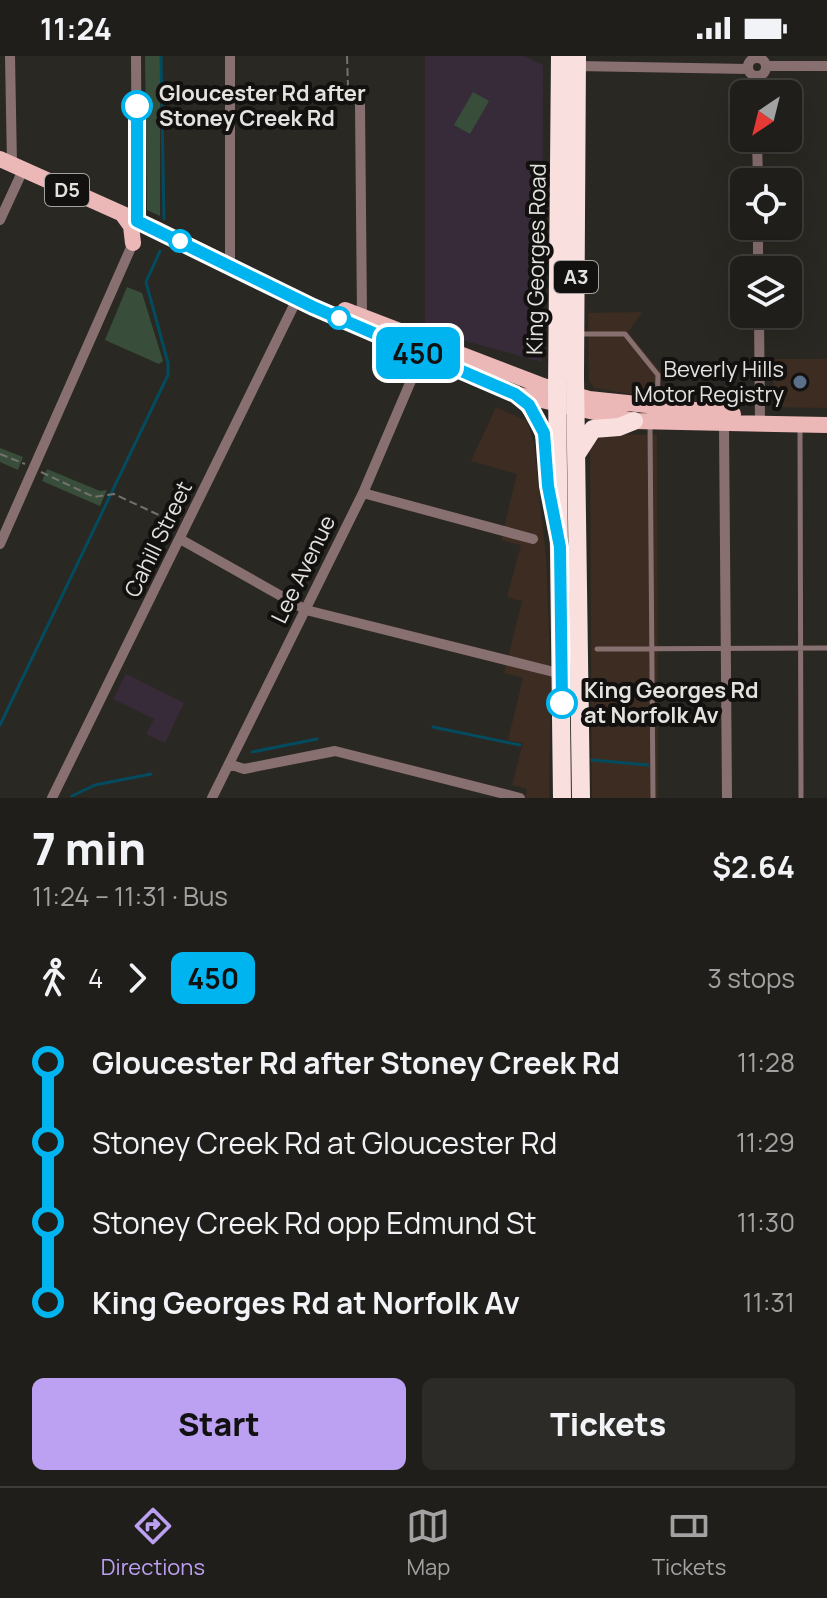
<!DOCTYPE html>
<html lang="en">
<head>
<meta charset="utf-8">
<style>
	body { margin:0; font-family:Manrope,sans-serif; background:#2d2b27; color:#f1f3f6; height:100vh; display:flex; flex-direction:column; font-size:30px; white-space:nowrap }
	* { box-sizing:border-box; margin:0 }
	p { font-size:26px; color:#a2a2a2 }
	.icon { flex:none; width:44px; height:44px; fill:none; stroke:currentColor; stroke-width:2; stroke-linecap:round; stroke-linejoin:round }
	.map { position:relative; height:742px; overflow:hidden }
	.panel { display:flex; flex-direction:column; background:#201e1a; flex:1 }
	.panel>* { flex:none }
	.badge { padding:0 16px; border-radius:12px; font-size:28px; line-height:52px }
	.needle { width:52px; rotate:215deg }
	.buttons { position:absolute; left:730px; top:24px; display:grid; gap:16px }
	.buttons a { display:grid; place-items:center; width:72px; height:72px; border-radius:12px; background:#201e1a; box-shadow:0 8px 32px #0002,0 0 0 2px #3d3c39; font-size:40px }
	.map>.badge { position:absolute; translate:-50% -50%; box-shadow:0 0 0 4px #fff }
	.legs { display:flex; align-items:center; gap:12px; height:88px; padding:0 32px; font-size:26px }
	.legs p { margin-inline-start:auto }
	.summary { display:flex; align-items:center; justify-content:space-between; height:136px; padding:0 32px }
	h1 { font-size:44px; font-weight:800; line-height:60px }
	.button { display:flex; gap:16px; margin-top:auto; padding:16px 32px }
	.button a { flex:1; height:92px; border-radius:12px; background:#bca0f2; color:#111; font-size:32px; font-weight:800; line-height:92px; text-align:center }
	.button a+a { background:#2d2b27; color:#f1f3f6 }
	ul { padding:0 32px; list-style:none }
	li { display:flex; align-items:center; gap:28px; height:80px; font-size:30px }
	li i { display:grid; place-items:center; width:12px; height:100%; margin:0 10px; background:currentColor }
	li i::after { content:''; width:20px; height:20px; margin:-10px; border:6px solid; border-radius:50%; background:#201e1a }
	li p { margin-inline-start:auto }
	li:first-child i { background:linear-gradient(#0000 50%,currentColor 0) }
	li:last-child i { background:linear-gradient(currentColor 50%,#0000 0) }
	.status { display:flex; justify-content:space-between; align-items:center; height:56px; padding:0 40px; background:#201e1a; direction:ltr }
	.status svg { height:22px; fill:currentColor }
	.dock { display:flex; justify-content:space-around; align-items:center; height:112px; border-top:2px solid #3d3c39; background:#201e1a; font-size:22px; color:#a2a2a2 }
	.dock a { display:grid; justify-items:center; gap:4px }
	.dock .on { color:#bca0f2 }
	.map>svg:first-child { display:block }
</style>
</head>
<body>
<div class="status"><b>11:24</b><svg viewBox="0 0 49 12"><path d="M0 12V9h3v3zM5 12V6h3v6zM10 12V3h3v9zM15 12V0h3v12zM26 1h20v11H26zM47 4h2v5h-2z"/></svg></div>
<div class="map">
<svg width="827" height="742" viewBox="0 0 827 742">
	<rect width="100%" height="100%" fill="#2a2823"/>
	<path fill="#3d2c22" d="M642,256L628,276L661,316V343L594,332L589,325L588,257Z
		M773,303H827V352L774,351Z
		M496,351L527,365L534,388L546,499L551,631L549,742H525L527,733L512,729L523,687L508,684L523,622L504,617L522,545L507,541L521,489L501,484L517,418L471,405Z
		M611,378L657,379L658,742H592L590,392L601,381Z"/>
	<path fill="#372b39" d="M425,0H524L543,9L542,306L425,274Z
		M126,618L184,647L165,687L146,678L154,663L113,643Z"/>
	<path fill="#384e3b" d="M145,0H160V160L147,154Z
		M473,36L489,45L470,78L454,69Z
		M127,231L142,237L163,305L159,308L105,284Z
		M0,392L23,401L18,414L0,406Z
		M47,413L100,435L107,434L100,450L42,425Z"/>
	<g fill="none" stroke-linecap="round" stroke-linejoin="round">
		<path stroke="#034b5e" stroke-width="3" d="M161,0L164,163
			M0,669L168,319V307L146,226L160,195
			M433,671L520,689
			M252,696L317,683
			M592,704L648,709
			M72,740L95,729L151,718"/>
		<path stroke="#74726d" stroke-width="2" stroke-dasharray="8 4" stroke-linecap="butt" d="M347,0L348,31L359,41
			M0,398L25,408
			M41,416L94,441L114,438L178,468"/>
		<path stroke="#897070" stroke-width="5" d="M577,278H625L658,319L657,348
			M650,367L653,742
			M800,371L801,742
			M597,593L827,592"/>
		<path stroke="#897070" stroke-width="10" d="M10,0L12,109
			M136,0L137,165
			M230,0V208
			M748 11a9 9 0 1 1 18 0a9 9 0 1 1-18 0Z
			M577,10L748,13
			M766,10H827
			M756,20V38
			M360,48L362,260
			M757,82L758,126
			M0,164L23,114
			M758,170V214
			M759,258L760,368
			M724,368L727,742
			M363,437L533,483
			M180,483L306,554L562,618
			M0,488L133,187
			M229,708L244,713L335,695L520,742
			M52,742L298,241
			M212,742L363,437L422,299"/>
		<path stroke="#ebb8b7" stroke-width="16" d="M0,103L154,172L313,251L515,338L634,365L827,369
			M123,159L131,170L133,187
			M345,254L543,330L589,343L733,358
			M519,342C554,369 546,417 553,457"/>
		<path stroke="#f9e0df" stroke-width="18" d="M560,0L557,334L562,742
			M577,0L575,321L581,742
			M578,396L593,373L619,371L634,365"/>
	</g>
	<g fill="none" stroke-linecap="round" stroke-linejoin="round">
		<defs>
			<path id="line-1" d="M137,50V165L313,251L515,338L529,349L544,377L548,430L560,491L562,647"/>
		</defs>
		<use href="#line-1" stroke="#fff" stroke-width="18"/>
		<use href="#line-1" stroke="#00b5ef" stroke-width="12"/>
	</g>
	<g fill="#fff" stroke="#00b5ef" stroke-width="4">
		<circle cx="137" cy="50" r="14"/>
		<circle cx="180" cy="185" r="10"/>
		<circle cx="339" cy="262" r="10"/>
		<circle cx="562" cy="647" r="14"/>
	</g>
	<circle fill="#5c6f8a" stroke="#12110f" stroke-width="3" cx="800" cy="326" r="8"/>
	<g text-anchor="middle" stroke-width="8" stroke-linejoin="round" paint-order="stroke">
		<g fill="#12110f" stroke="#a5a3a1" stroke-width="2">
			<rect x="45" y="118" width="44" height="32" rx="6"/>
			<rect x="554" y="205" width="44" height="32" rx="6"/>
		</g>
		<g font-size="20" font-weight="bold" fill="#e4e2df">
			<text x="67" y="141">D5</text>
			<text x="576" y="228">A3</text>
		</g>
		<g font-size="22" font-weight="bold" fill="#e4e2df" stroke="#12110f" text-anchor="start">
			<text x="159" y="45">Gloucester Rd after<tspan x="159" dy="25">Stoney Creek Rd</tspan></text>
			<text x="584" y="642">King Georges Rd<tspan x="584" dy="25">at Norfolk Av</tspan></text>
		</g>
		<g font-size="22" fill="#e4e2df" stroke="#12110f">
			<text transform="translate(536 203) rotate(-89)" y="8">King Georges Road</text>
			<text transform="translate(158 483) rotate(-64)" y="8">Cahill Street</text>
			<text transform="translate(303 513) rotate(-64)" y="8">Lee Avenue</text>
		</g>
		<g font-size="22" fill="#e4e2df" stroke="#12110f" text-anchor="end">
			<text x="784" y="321">Beverly Hills<tspan x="784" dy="25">Motor Registry</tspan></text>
		</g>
	</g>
</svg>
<div class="buttons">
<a><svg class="needle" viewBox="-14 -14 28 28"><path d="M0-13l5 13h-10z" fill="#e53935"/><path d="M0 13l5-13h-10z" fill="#a2a2a2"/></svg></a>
<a><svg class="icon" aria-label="locate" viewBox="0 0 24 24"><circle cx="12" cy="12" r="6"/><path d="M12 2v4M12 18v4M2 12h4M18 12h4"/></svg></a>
<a><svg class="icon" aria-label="layers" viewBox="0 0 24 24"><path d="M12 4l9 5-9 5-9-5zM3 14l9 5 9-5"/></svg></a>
</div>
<b class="badge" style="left:418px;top:297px;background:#00b5ef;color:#111">450</b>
</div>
<section class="panel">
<div class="summary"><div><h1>7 min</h1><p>11:24 – 11:31 · Bus</p></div><b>$2.64</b></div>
<div class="legs"><svg class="icon" aria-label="walk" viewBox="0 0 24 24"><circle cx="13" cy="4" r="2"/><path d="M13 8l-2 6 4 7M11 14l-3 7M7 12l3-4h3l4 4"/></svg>4<svg class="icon" aria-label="forward" viewBox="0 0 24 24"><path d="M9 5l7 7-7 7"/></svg><b class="badge" style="background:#00b5ef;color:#111">450</b><p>3 stops</p></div>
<ul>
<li><i style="color:#00b5ef"></i><b>Gloucester Rd after Stoney Creek Rd</b><p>11:28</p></li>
<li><i style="color:#00b5ef"></i><span>Stoney Creek Rd at Gloucester Rd</span><p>11:29</p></li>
<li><i style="color:#00b5ef"></i><span>Stoney Creek Rd opp Edmund St</span><p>11:30</p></li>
<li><i style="color:#00b5ef"></i><b>King Georges Rd at Norfolk Av</b><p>11:31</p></li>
</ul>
<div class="button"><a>Start</a><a>Tickets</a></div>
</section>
<nav class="dock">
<a class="on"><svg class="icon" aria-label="directions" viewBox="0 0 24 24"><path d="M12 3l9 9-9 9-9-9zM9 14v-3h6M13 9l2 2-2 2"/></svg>Directions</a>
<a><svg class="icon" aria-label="map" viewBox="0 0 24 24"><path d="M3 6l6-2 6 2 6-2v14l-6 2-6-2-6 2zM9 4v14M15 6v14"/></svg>Map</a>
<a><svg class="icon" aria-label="tickets" viewBox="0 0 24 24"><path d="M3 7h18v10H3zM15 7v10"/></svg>Tickets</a>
</nav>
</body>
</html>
